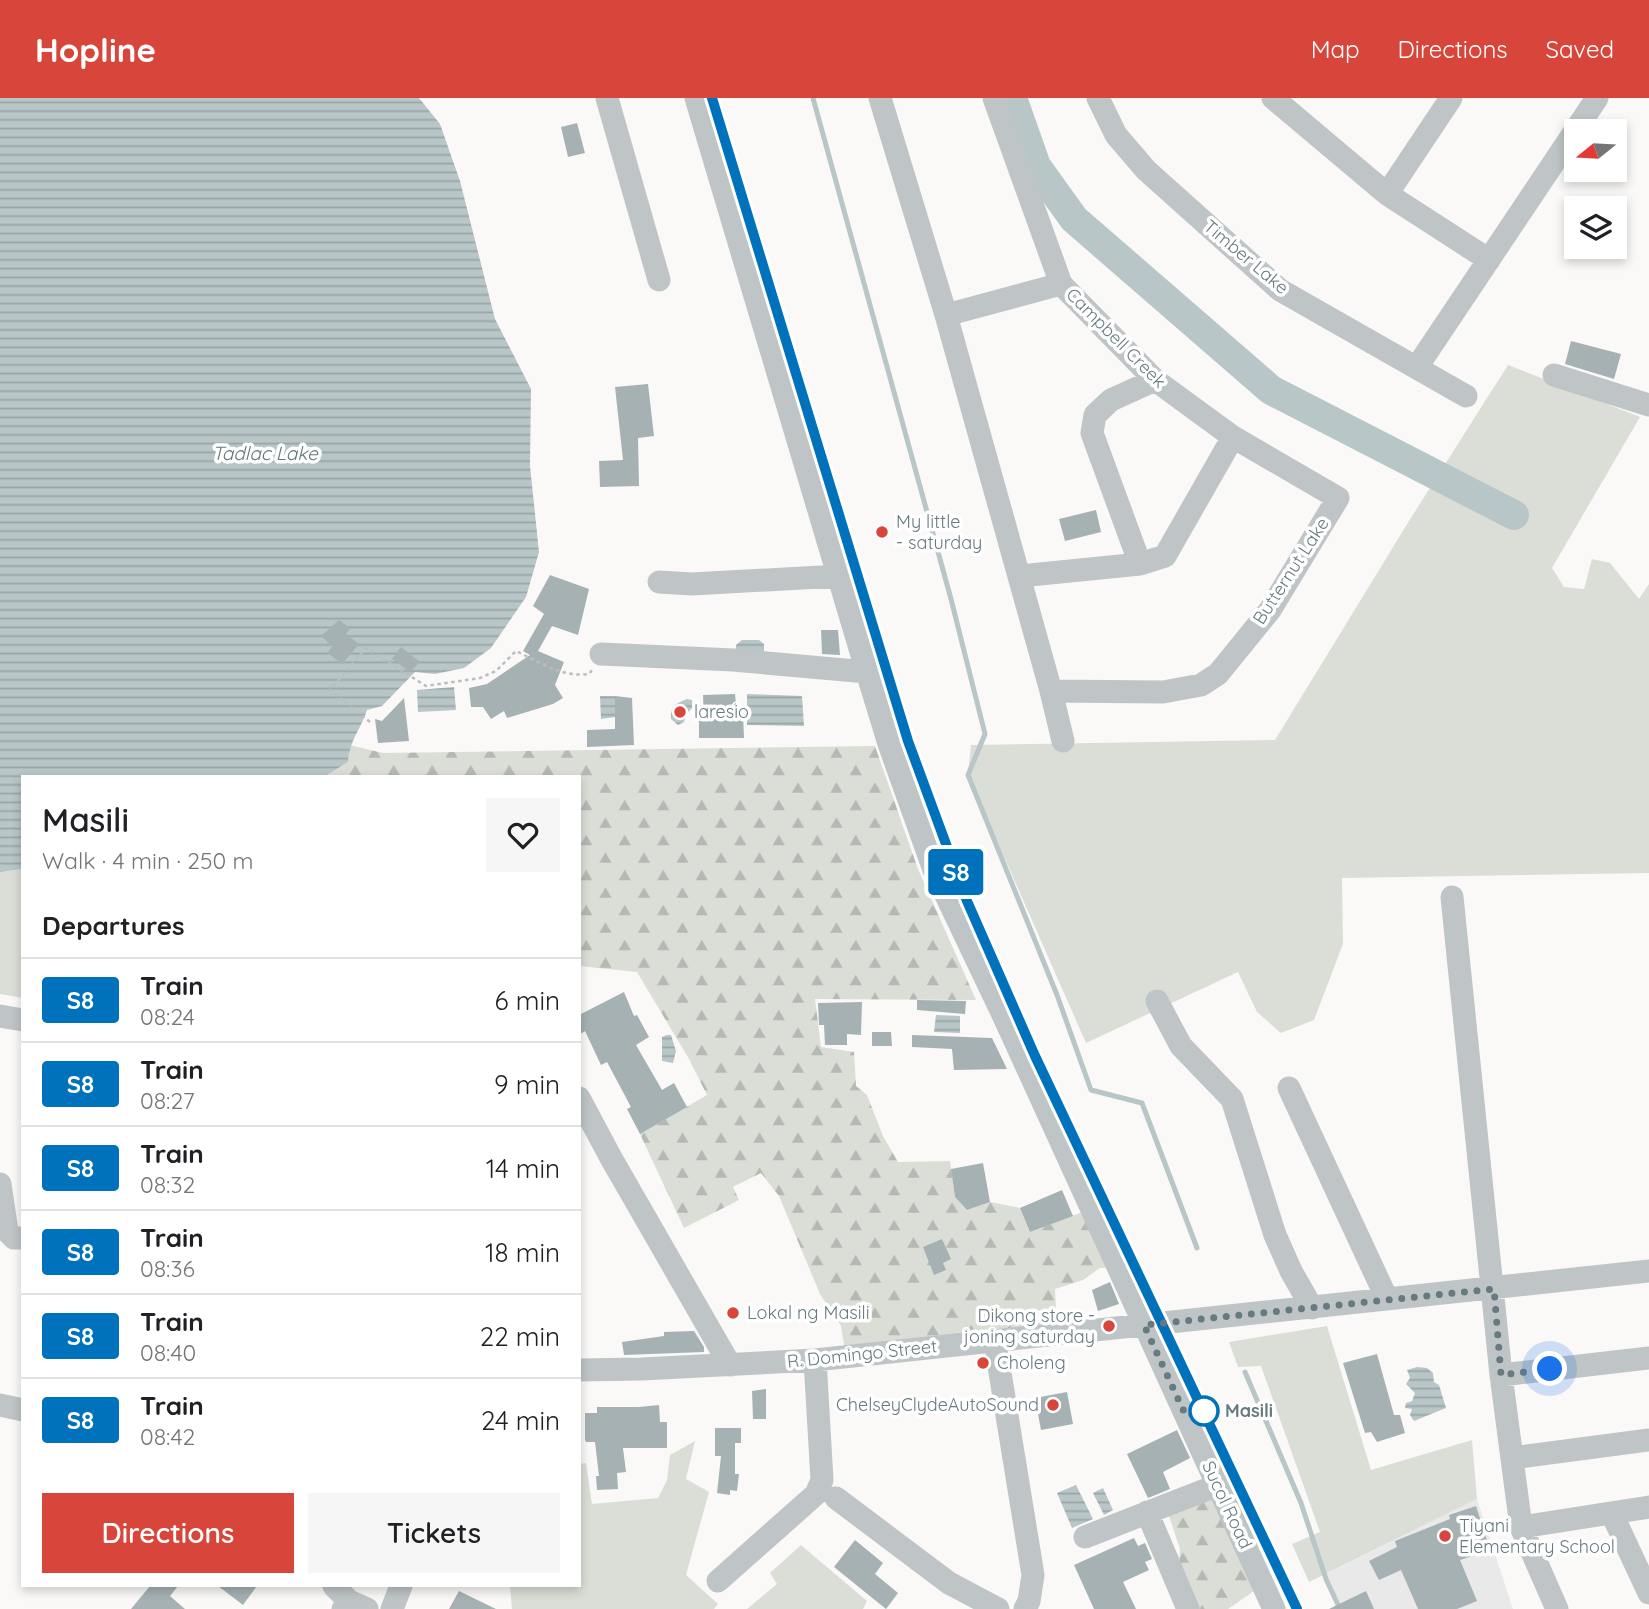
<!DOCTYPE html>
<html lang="en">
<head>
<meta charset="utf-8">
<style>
	body { margin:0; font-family:Quicksand,sans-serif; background:#f6f6f6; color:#202124; height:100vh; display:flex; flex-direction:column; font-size:26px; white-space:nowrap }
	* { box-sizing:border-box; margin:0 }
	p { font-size:23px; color:#757577 }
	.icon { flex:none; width:38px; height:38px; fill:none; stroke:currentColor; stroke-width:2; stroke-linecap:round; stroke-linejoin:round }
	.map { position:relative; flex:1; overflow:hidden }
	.details { position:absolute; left:21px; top:677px; width:560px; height:812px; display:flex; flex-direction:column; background:#fff; border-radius:0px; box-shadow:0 4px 10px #0003 }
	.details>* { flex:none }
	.badge { padding:0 14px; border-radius:5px; font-size:24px; line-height:46px }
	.needle { width:46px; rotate:252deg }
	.controls { position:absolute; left:1564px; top:21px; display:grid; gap:14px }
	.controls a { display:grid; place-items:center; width:63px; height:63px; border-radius:0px; background:#fff; box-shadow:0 4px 10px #0003; font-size:35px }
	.you { position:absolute; width:35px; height:35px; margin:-18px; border:5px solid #fff; border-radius:50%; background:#1a73e8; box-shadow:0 0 0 10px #1a73e833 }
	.map>.badge { position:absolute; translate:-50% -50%; box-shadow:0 0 0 4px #fff }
	h2 { padding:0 21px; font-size:26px; line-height:63px }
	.round { display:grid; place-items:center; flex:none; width:74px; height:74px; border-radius:0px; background:#f6f6f6 }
	.head { display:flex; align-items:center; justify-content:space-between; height:119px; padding:0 21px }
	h1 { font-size:33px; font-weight:600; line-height:52px }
	.button { display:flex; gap:14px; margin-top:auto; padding:14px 21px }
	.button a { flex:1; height:80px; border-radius:0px; background:#d8453a; color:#fff; font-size:28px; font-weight:600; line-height:80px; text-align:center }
	.button a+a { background:#f6f6f6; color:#202124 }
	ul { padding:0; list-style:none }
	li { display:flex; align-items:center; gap:21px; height:84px; padding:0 21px; border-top:2px solid #e0e0e0 }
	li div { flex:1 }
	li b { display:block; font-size:26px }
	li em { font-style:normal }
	li .badge { min-width:77px; font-weight:700; text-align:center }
	header { display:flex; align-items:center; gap:42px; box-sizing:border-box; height:98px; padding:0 35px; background:#d8453a; color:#fff }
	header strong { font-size:33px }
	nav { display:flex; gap:38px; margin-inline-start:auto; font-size:24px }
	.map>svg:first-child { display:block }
</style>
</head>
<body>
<header>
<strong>Hopline</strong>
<nav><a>Map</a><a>Directions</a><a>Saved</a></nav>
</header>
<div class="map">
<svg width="1649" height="1511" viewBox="0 0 1649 1511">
	<defs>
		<pattern id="forest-firs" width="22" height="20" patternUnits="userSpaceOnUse" patternTransform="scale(1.75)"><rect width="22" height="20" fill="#dbded7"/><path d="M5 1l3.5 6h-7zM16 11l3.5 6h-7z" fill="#b5b9b4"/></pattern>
		<pattern id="water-rules" width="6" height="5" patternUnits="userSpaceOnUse" patternTransform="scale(1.75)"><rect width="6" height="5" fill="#b8c6c8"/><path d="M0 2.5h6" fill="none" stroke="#99a6a8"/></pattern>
	</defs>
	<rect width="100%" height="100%" fill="#faf9f8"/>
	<path fill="#e8e9e8" d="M706,0H718L913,641L972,801L1040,956L1303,1511H1291L1030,961L961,805L903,645Z
		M1477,1401L1513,1511H1343L1326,1476Z"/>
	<path fill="#dbded7" d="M1508,267L1640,319L1552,470L1564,489L1584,491L1592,461L1610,465L1639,501L1649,486V775L1342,780L1343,846L1314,922L1281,935L1257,914L1238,874L1086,945L968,677L971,647L1275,642L1409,423Z
		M23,771V900L0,896V774Z
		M1327,1228L1371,1372L1472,1342L1477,1401L1309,1484L1292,1446L1320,1434L1261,1268L1238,1269L1229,1244Z
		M695,1343L686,1381L709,1394L686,1477L718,1506L714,1511H512L510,1488H579V1366L586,1365L592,1406L658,1400L667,1382L670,1357Z
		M801,1447L867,1503L863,1511H747L777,1486L770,1475Z"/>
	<path fill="url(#forest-firs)" d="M349,647L383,655L875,648L918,771L976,902L815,901L821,949L854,954L856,988L867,997L883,1038L898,1064L950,1063L955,1099L967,1112L990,1104L1020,1110L1030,1134L1085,1113L1113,1169L1100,1170L1083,1182L1055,1191L1056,1211L1037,1213L1032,1216L1037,1224L1048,1226L846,1259L841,1228L820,1196L779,1098L761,1075L733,1089L739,1102L684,1130L640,1036L707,997L689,961L637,874L579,868V679H324L348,664Z
		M1210,1398L1257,1491L1228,1511H1196L1178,1482L1180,1451L1168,1415Z"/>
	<path fill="url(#water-rules)" d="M0,0H419L440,26L460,83L495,221L531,291L530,368L539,454L526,499L491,550L464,570L435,576L415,574L382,608L367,612C360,633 350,641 348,664L324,679H23V771L0,774Z
		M742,542H759L764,546V555H736V547Z
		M454,589L456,612L418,614L417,592Z
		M747,596L802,598L804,628L747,627Z
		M600,598H615V619L601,621Z
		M687,601L692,602L693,609L686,616L684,624L678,627L671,621C670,609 676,605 687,601Z
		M936,917L960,918V935L934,934Z
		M667,937H671L676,953L673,965L662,963V939Z
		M1417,1269L1427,1270L1433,1275L1434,1284L1439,1287L1446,1310L1414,1323L1410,1317L1412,1311L1405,1310L1406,1305L1412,1303L1415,1295L1406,1286L1410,1280L1407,1272Z
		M1076,1387L1093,1421L1072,1430L1057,1395Z
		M1103,1390L1113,1412L1104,1417L1093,1395Z"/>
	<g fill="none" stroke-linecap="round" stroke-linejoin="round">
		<path stroke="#b8c6c8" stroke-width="5" d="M813,0L951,501L985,636L968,677L1057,897L1091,992L1142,1005L1197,1150
			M1245,1274L1301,1405L1326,1481L1340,1511"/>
		<path stroke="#b8c6c8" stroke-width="30" d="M1012,0L1036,68L1074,121L1271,292L1514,417"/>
	</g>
	<path fill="#a6b1b4" d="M577,25L585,55L568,59L561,29Z
		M1571,243L1621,256L1614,281L1565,266Z
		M648,286L654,338L638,340L639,388L600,389L599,363L623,362L615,289Z
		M1096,412L1101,434L1065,443L1059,421Z
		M550,477L589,491L578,537L552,528L538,553L564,564L555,587L563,600L553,606L507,620L504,613L491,621L483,609H471L469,590L487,586L530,557L523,553L544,516L533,508Z
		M339,522L350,530L346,536L359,546L342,566L328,555L332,548L321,538Z
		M821,532H838L840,557L822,556Z
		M401,549L420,564L410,574L392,561Z
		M735,596L737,616H743L744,640H699V623L704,622L703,597Z
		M615,598L632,600L634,647L587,649V632L615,631Z
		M404,600L409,643L378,645L375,621L382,623Z
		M624,894L634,918L637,917L649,939L636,947L662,992L674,985L687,1009L640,1036L627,1011L631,1009L607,964L601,967L585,933L579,937V917Z
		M917,902L966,903L965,916L917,912Z
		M862,904L861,937L847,936V947H825L824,927H819L818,905Z
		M872,934H891L892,948H872Z
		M912,937L992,940L1007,971L954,972L952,951L912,949Z
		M983,1065L990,1104L967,1112L955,1099L951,1071Z
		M1062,1092L1073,1118L1030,1134L1020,1110Z
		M942,1141L951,1161L943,1165L946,1172L934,1177L923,1149Z
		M1110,1184L1119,1206L1098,1213L1092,1192Z
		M694,1233L704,1249V1254L624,1257L622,1244L664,1238V1234Z
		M1377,1256L1394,1317H1400L1405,1335L1377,1344L1371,1334L1365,1335L1343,1265Z
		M766,1291V1321H753L752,1293Z
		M1067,1294L1073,1326L1041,1332L1035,1300Z
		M659,1307L660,1324H667V1350H623L626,1374L617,1375L618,1391L597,1392L596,1378H599L595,1344H586L585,1342V1315H597V1309H639Z
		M715,1330H741V1345H735V1376H739L737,1393L730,1392V1397L717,1395L721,1358H715Z
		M1177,1332L1190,1360L1163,1374L1170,1391L1148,1400L1127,1356Z
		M1476,1408L1490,1452L1460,1462L1477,1503L1457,1511H1418L1401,1472L1379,1482L1369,1463L1397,1449L1395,1443L1450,1421L1449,1417Z
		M1134,1440L1138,1448L1145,1445L1152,1461L1145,1464L1149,1472L1123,1484L1136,1511H1094L1074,1467Z
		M855,1442L883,1465L875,1476L898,1495L886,1511L834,1469Z
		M150,1488H178L170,1498L185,1511H131Z
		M218,1488H257L243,1507Z
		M459,1493L496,1511H449Z
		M1366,1493L1374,1511H1329Z"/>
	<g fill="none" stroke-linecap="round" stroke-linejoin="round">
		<path stroke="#babec0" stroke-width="2.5" stroke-dasharray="3.5 3.5" stroke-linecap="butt" d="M370,624L330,592L366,550L426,588L480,580L496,573L516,553C539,564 563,580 589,576L592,572"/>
		<path stroke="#bfc5c7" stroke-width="23" d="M607,0L659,182
			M696,0L867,574L889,646L934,772L1005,921L1274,1511
			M880,0L946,217L1051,593L1063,643
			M994,0L1061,186L1155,282L1233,339L1338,400L1270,512L1218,576L1201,587L1163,594L1051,593
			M1098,0L1116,37L1146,72L1280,192L1466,298
			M1273,0L1387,96L1489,162
			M1387,96L1451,0
			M946,217L1061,186
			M1417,269L1597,0
			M1554,277L1649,307
			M1140,466L1092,335L1095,317L1111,302L1155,282
			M1020,478L1140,466L1165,458L1233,339
			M659,484L692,486L839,478
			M601,556L733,562L867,574
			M1452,799L1501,1277L1521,1429L1557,1511
			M1157,903L1181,948L1232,1001L1275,1137L1291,1173L1312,1210
			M0,918L23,922
			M1289,990L1387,1201
			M579,1000L611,1060L730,1267
			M0,1086L7,1133L14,1140H23
			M995,1244L1033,1477L1029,1503L1025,1511
			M579,1272L642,1271L815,1262L1649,1173
			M1501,1277L1649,1260
			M0,1307L23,1312
			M1512,1360L1649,1342
			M836,1400L949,1485L998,1511
			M1147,1414L1188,1511
			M1612,1416L1649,1495
			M1521,1429L1649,1409
			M1085,1439L1218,1387
			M718,1483L816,1396L822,1382L815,1262
			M334,1488L349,1503
			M343,1511L349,1503L367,1511
			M392,1511L401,1488"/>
		<path stroke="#9fa9ac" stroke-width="5" stroke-dasharray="10 5" stroke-linecap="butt" d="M712,0L908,643L967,803L1035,958L1297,1511"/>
	</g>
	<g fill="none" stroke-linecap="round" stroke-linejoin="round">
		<defs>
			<path id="line" d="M712,0L908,643L967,803L1035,958L1297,1511"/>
		</defs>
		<use href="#line" stroke="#fff" stroke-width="16"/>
		<use href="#line" stroke="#0072bc" stroke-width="10"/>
		<path stroke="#667a80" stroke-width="7" stroke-dasharray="0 12.6" d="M1204,1313L1186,1318L1144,1227L1494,1191L1501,1277L1550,1271"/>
	</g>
	<g fill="#d8453a" stroke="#fff" stroke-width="2.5">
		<circle cx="882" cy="434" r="7"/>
		<circle cx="680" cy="614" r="7"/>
		<circle cx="733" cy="1215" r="7"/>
		<circle cx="1109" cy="1228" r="7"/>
		<circle cx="983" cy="1265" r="7"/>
		<circle cx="1053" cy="1307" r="7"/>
		<circle cx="1445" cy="1438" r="7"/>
	</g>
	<circle fill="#fff" stroke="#0072bc" stroke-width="3.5" cx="1204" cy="1313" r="14"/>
	<g text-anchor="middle" stroke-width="7" stroke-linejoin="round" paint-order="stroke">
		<g font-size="18" fill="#667a80" stroke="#fff">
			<text transform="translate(1246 159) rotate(40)" y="6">Timber Lake</text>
			<text transform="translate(1116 240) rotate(45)" y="6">Campbell Creek</text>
			<text transform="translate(1291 473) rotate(-57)" y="6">Butternut Lake</text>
			<text transform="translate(862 1256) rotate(-6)" y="6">R. Domingo Street</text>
			<text transform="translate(1227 1407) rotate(65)" y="6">Sucol Road</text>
		</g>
		<g font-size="18" fill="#667a80" stroke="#fff" text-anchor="start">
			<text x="896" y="430">My little<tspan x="896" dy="21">- saturday</tspan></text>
			<text x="694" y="620">laresio</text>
			<text x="747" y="1221">Lokal ng Masili</text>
			<text x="1095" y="1224" text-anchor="end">Dikong store -<tspan x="1095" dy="21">joning saturday</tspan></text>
			<text x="997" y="1271">Choleng</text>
			<text x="1039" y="1313" text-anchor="end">ChelseyClydeAutoSound</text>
			<text x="1459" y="1434">Tiyani<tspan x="1459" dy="21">Elementary School</tspan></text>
		</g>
		<g font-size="18" font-weight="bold" fill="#667a80" stroke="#fff" text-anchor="start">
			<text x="1225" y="1319">Masili</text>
		</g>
		<g font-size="19" font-style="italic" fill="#61787a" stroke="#fff">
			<text x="265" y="362">Tadlac Lake</text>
		</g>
	</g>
</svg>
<div class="controls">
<a><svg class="needle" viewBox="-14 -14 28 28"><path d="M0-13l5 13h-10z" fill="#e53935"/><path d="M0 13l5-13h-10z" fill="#757577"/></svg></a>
<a><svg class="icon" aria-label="layers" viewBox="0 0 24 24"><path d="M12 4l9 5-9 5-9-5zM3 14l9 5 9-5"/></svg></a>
</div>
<div class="you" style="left:1550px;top:1271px"></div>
<b class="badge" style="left:956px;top:774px;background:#0072bc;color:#fff">S8</b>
<section class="details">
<div class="head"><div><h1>Masili</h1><p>Walk · 4 min · 250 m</p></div><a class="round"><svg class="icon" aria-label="heart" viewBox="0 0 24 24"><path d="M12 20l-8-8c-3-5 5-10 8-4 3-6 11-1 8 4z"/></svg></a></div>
<h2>Departures</h2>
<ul>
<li><span class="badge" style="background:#0072bc;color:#fff">S8</span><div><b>Train</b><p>08:24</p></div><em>6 min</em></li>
<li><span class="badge" style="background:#0072bc;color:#fff">S8</span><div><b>Train</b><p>08:27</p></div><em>9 min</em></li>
<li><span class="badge" style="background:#0072bc;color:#fff">S8</span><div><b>Train</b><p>08:32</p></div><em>14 min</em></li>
<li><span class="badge" style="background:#0072bc;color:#fff">S8</span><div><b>Train</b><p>08:36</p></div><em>18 min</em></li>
<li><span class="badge" style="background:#0072bc;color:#fff">S8</span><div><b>Train</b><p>08:40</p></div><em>22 min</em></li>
<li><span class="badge" style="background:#0072bc;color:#fff">S8</span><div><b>Train</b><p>08:42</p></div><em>24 min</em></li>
</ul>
<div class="button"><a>Directions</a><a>Tickets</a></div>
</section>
</div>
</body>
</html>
